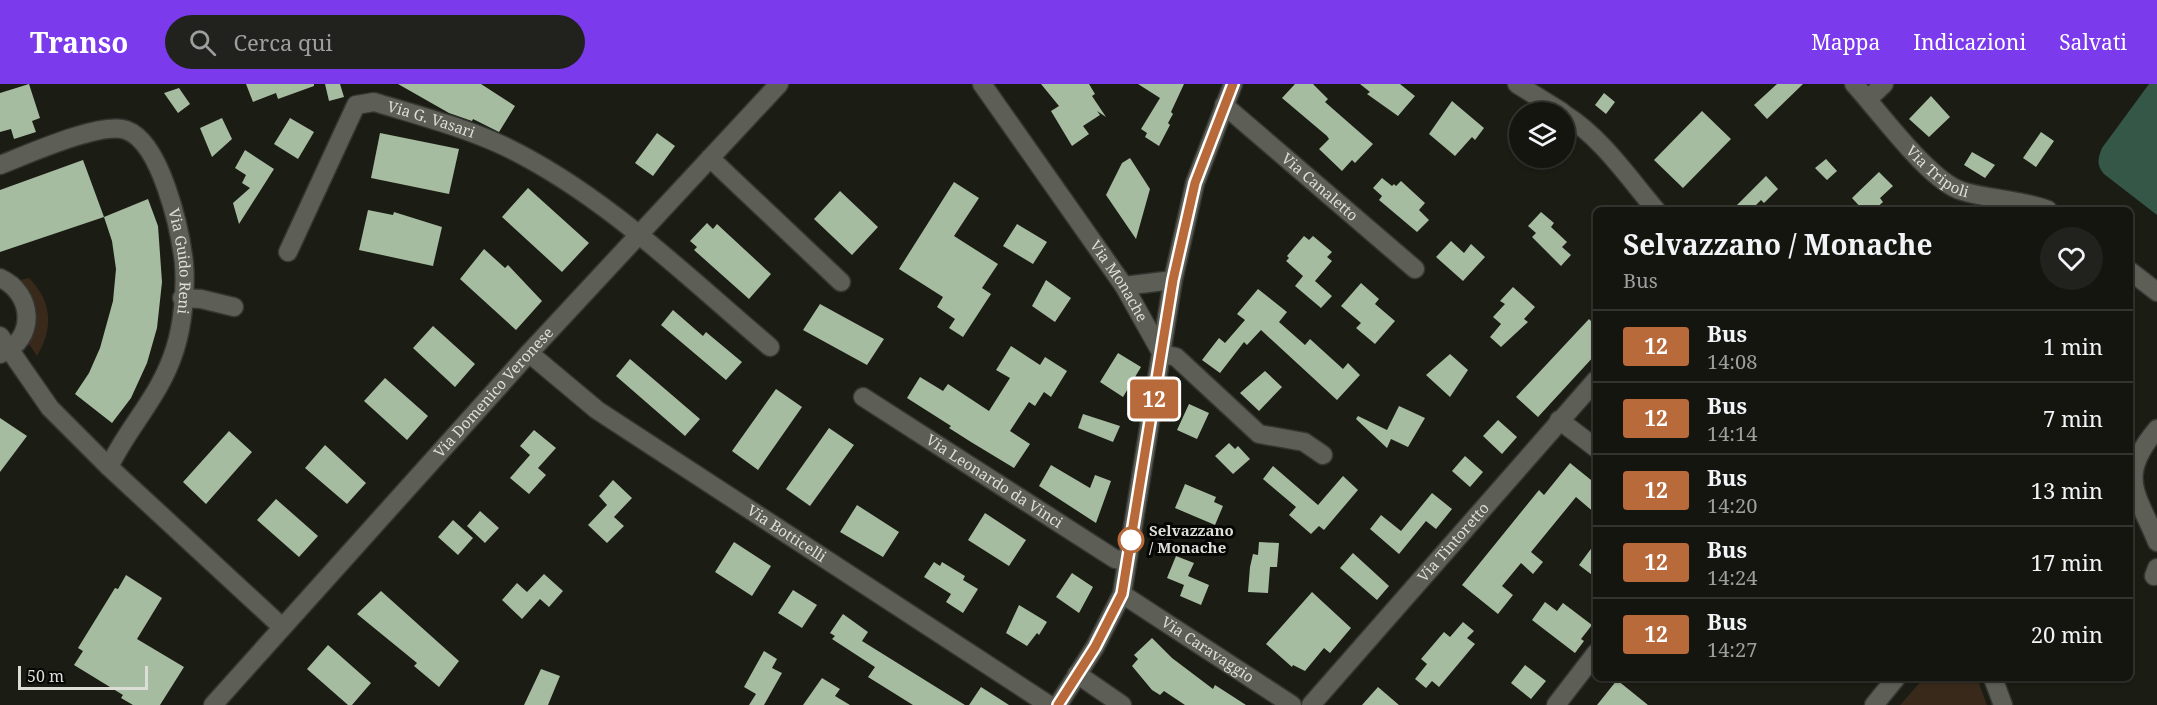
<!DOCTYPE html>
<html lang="it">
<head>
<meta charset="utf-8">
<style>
	body { margin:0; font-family:"Noto Serif",serif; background:#21221d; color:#f1f3f6; height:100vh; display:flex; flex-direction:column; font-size:22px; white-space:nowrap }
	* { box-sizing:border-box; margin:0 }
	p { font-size:20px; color:#9d9f9e }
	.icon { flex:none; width:33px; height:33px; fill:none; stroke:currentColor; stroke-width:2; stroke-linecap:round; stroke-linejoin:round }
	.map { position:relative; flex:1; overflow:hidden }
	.sheet { position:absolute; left:1593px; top:123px; width:540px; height:474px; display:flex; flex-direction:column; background:#14150f; border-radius:9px; box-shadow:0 2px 4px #0004,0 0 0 2px #33342f }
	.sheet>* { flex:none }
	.badge { padding:0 12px; border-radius:4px; font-size:21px; line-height:39px }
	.controls { position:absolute; left:1509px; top:18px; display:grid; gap:12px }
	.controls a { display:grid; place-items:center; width:66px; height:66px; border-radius:50%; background:#14150f; box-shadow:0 2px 4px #0004,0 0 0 2px #33342f; font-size:30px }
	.scale { position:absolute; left:18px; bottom:15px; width:130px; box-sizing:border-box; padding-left:6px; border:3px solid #ddded8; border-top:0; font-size:16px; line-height:21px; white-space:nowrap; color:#ddded8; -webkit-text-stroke:4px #060604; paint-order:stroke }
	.map>.badge { position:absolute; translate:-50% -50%; box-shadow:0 0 0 3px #fff }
	.round { display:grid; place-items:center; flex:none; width:63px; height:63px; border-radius:32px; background:#21221d }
	.headline { display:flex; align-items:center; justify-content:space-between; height:102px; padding:0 30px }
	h1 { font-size:28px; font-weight:700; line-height:45px }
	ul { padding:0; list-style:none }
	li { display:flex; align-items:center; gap:18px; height:72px; padding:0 30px; border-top:2px solid #33342f }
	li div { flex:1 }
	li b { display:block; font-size:22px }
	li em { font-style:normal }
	li .badge { min-width:66px; font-weight:700; text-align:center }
	header { display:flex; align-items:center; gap:36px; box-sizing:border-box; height:84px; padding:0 30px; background:#7c3aed; color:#fff }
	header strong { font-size:28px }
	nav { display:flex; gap:33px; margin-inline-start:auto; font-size:21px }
	.search { width:420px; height:54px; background:#21221d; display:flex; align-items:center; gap:15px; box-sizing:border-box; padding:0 21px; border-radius:33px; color:#9d9f9e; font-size:22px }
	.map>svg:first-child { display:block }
</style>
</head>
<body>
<header>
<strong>Transo</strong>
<div class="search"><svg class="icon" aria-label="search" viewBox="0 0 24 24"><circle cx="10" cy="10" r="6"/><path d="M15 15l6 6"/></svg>Cerca qui</div>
<nav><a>Mappa</a><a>Indicazioni</a><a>Salvati</a></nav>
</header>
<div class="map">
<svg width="2157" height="621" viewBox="0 0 2157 621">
	<rect width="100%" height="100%" fill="#1b1c14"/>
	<path fill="#39291a" d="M29,194C52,217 54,244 37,272L27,257L16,197Z
		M1924,594H1977L1987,621H1900Z"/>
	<path fill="#355748" d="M2149,0H2157V131L2104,90C2096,81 2098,74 2102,64Z"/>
	<path fill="#a6bca0" d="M29,0L40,34L32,37L36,48L14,55L11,45L0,48V9Z
		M246,0H314V2L278,15L276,9L253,18Z
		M325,0H340L344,13L329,17Z
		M398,0H481L515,22L499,48L473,35L472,37L449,29Z
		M1041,0H1089L1095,10L1092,12L1106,33L1097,27L1100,31L1083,42L1089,50L1072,62L1051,27L1059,22Z
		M1138,0H1184L1171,28L1173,30L1168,39L1170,41L1159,62L1145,53L1147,49L1141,45L1160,14Z
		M1295,0H1313L1328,15L1325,18L1373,60L1355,79L1352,76L1342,87L1319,65L1329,55L1327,52L1282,14Z
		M1360,0H1400L1415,12L1398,32L1367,10L1370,8Z
		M1777,0H1803L1767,35L1754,21Z
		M179,4L190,20L178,29L164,9Z
		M1604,9L1615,18L1606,30L1595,21Z
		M1931,12L1950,33L1929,53L1909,35Z
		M1452,17L1484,44L1475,56L1472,53L1455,72L1429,50Z
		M1702,27L1731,55L1683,104L1654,76Z
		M222,34L232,55L212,73L200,44Z
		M290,34L314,48L298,75L274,60Z
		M2041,48L2054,57L2036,83L2023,74Z
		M380,49L459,65L449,110L371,94Z
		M657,49L675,62L653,92L635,79Z
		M245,66L274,85L239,140L233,119L250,104L242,99L246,91L235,84Z
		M1972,68L1995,81L1985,94L1964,81Z
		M1130,74L1150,105L1136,155L1106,111L1122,79Z
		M1826,75L1837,87L1827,96L1815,84Z
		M83,76L104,133L0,168V106Z
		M1879,88L1893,102L1880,114L1883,118L1874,126H1863L1852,114Z
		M1766,92L1778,105L1764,119L1761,116L1751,126H1732Z
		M1382,94L1392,102L1394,100L1396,102L1401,97L1425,119L1419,126L1429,136L1417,148L1379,116L1382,112L1373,104Z
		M954,98L979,114L954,152L998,180L982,204L991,210L963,253L949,244L955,235L937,223L943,213L899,185Z
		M528,104L589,159L562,188L502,133Z
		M840,107L878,143L852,171L814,135Z
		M148,115L158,142L162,198L157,244L147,279L131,314L112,339L75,310L89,289L100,264L113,217L116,185L112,157L104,133Z
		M368,126L393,131L394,128L442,143L433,182L359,166Z
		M1541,128L1554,139L1551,143L1567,158L1562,163L1571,171L1561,182L1532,153L1536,149L1528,142Z
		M707,139L713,145L717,140L771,190L749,215L694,166L697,163L690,157Z
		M1017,140L1047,158L1033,180L1003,162Z
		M1304,152L1309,156L1313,152L1332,168L1327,173L1332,177L1315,197L1332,212L1321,224L1295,202L1303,192L1286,177L1289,174L1287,172Z
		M1451,157L1464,169L1471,160L1485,173L1463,197L1436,173Z
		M484,165L505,184L508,181L542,217L516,246L460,195Z
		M1046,196L1071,214L1055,238L1032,222Z
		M1361,199L1379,215L1375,220L1395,237L1375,260L1356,244L1361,239L1341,222Z
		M1513,203L1535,223L1524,235L1528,238L1501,263L1490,253L1501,240L1493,233L1505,220L1500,217Z
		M1258,205L1287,228L1279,238L1305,261L1310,255L1343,285L1348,279L1360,291L1337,316L1261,246L1247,261L1244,258L1220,289L1202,276L1219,254L1225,259L1245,236L1237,230Z
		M820,220L884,255L867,281L803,246Z
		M673,226L703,252L706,248L742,278L726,296L661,241Z
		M1589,235L1596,242V270L1538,333L1516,313Z
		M433,242L475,280L455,303L413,264Z
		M1011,262L1040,281L1045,273L1067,287L1051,313L1044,308L1035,322L1029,318L1010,347L1030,360L1014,384L971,358L949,344L951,342L907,314L920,293L943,307L948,300L989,327L1010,294L996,286Z
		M1118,269L1141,283L1123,313L1100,298Z
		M1450,270L1468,286L1450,313L1426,291Z
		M630,275L700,335L685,352L616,292Z
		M1265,287L1282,303L1259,327L1240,309Z
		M385,294L428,332L407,356L364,317Z
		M776,305L802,323L758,386L732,367Z
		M1189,320L1209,329L1197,355L1177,346Z
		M1399,322L1425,334L1408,363L1391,355L1387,364L1356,335L1358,332L1387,346Z
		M1083,330L1120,342L1113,358L1078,344Z
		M0,334L27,352L0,388Z
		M1498,336L1517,353L1502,370L1483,352Z
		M829,344L854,361L810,422L786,405Z
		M534,346L556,364L538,384L546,391L529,410L510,394L530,371L520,362Z
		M229,347L252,368L206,420L183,398Z
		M1229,359L1235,365L1238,362L1250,375L1233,390L1215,372Z
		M325,361L366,399L347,420L305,384Z
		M1465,372L1483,388L1470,403L1452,387Z
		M1570,379L1596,400V430L1576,413L1531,468L1543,478L1533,490L1521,479L1502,502L1513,511L1498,530L1462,501L1539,406L1544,411Z
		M1051,381L1090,404L1095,391L1111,397L1096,439L1039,402Z
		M1273,382L1318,421L1343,392L1358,406L1324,446L1319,442L1311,450L1289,431L1296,423L1263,395Z
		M613,396L632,414L614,433L624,442L607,459L588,441L607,421L599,412Z
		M1185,400L1216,413L1214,418L1223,422L1215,441L1175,424Z
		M1432,409L1452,425L1436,445L1426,437L1399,470L1370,445L1381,431L1401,447Z
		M276,415L318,452L299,473L257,436Z
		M857,421L899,448L883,473L840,448Z
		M480,427L499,444L485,459L467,442Z
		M985,429L1026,456L1009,482L968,456Z
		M453,436L473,454L458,471L438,453Z
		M734,458L771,482L752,512L715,488Z
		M1259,458L1279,459L1277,483H1270L1268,509L1248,508L1250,483L1253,470L1258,471Z
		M1596,458V494L1579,481Z
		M1353,469L1389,502L1377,516L1340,484Z
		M1176,472L1194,479L1188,492L1209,501L1201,521L1180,512L1184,501L1167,494Z
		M934,478L940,482L942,478L965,492L963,496L978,505L963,529L946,518L951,510L924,493Z
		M1072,489L1093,503L1079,529L1056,513Z
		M544,490L563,507L549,523L540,515L522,535L502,516L517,499L527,508Z
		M126,491L162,514L137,555L184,583L160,621H133L121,614L123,611L74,581L83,567L78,564L115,504L118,505Z
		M793,506L817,521L802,544L778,529Z
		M381,507L459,577L439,603L414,582L417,579L357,530Z
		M1312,508L1351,544L1330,569L1324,564L1305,587L1293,581L1292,583L1266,560Z
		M1545,518L1557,527L1563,519L1592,541L1581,555L1584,557L1575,569L1532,536Z
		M1019,521L1047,538L1039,551L1037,549L1027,562L1006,549Z
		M843,530L868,548L862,557L965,621H913L868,593L875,583L832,555L835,552L830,549Z
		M1463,538L1474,547L1467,554L1475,560L1439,603L1432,597L1426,604L1415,595L1427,580L1421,575L1444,548L1450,553Z
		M1152,554L1172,574L1213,605L1215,601L1246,621H1185L1164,607L1160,611L1152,606L1132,582L1138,575L1134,571Z
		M328,561L371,599L352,621H348L307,585Z
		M764,567L777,575L772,584L782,589L764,621H749L756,610L744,603Z
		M1525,581L1546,597L1531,615L1511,599Z
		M541,585L560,592L548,621H524Z
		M822,594L840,605L835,612L850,621H803Z
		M1617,596L1648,621H1597Z
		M981,603L1009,621H969Z
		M1378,603L1399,621H1362Z"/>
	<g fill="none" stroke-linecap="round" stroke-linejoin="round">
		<defs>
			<g id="minor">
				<path id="s1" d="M982,0L1124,202L1162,270"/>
				<path d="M1517,0L1562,28"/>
				<path id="s2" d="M1854,0C1879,27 1929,97 1962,107C1991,116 2020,115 2048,126"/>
				<path d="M1868,15L1884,0"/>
				<path id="s3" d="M1224,21L1415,185"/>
				<path d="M1564,30C1601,53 1628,93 1656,126"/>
				<path d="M710,74L841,198"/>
				<path id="s4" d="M0,81C26,71 101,37 126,46C161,58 180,145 184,179C186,205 183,240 175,265C160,313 129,341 109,383L282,543"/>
				<path id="s5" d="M288,168L356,21L374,18C417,31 463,43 504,62C604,110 686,192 770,263"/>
				<path d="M2130,187L2157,208"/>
				<path d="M0,194C34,209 37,256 0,270"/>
				<path d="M1124,202L1173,196"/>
				<path d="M182,214L201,215L234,223"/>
				<path d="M0,252L50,324L109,383"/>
				<path id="s6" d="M529,269L597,326L1049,621"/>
				<path d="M1162,270L1176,273L1259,350L1304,358L1323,371"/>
				<path id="s7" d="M863,313L1115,475L1127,477"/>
				<path d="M1559,336L1596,364"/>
				<path d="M2157,345C2116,394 2137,408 2157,458"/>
				<path d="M2154,492L2157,484"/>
				<path id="s8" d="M1122,510L1292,621"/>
				<path d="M1077,590L1122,621"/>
				<path d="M1993,594L2003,621"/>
				<path id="s9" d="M213,621L529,269L779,0"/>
				<path d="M1058,621L1095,563L1122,510L1173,196L1195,99L1233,0"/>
				<path id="s10" d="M1311,621L1596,296"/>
				<path d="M1556,621L1596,569"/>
				<path d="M1874,621L1896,594"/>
			</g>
		</defs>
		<use href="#minor" stroke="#353632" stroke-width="21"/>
		<use href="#minor" stroke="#5d5f56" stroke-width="18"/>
	</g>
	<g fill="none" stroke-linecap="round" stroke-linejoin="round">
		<defs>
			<path id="line" d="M1058,621L1095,563L1122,510L1173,196L1195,99L1233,0"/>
		</defs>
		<use href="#line" stroke="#fff" stroke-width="14"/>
		<use href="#line" stroke="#b86a3a" stroke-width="9"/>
	</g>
	<circle fill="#fff" stroke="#b86a3a" stroke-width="3" cx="1131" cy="456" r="12"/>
	<g text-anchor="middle" stroke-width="6" stroke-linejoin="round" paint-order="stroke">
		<g font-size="15" fill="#ddded8" stroke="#060604">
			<text dy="5" stroke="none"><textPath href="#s5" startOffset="240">Via G. Vasari</textPath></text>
			<text dy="5" stroke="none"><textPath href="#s2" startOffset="122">Via Tripoli</textPath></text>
			<text dy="5" stroke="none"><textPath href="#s3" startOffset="126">Via Canaletto</textPath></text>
			<text dy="5" stroke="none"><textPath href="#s4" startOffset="280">Via Guido Reni</textPath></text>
			<text dy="5" stroke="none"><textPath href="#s1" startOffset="240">Via Monache</textPath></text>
			<text dy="5" stroke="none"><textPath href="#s9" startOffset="420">Via Domenico Veronese</textPath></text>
			<text dy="5" stroke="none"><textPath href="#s7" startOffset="156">Via Leonardo da Vinci</textPath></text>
			<text dy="5" stroke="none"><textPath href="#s6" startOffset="315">Via Botticelli</textPath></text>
			<text dy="5" stroke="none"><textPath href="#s10" startOffset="216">Via Tintoretto</textPath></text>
			<text dy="5" stroke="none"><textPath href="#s8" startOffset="102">Via Caravaggio</textPath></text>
		</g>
		<g font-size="15" font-weight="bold" fill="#ddded8" stroke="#060604" text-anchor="start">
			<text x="1149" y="452">Selvazzano<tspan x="1149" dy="17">/ Monache</tspan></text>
		</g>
	</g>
</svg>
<div class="controls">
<a><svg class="icon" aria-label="layers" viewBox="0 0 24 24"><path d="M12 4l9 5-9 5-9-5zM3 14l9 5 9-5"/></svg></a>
</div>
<div class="scale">50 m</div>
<b class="badge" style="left:1154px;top:315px;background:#b86a3a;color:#fff">12</b>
<section class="sheet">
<div class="headline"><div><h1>Selvazzano / Monache</h1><p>Bus</p></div><a class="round"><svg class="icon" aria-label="heart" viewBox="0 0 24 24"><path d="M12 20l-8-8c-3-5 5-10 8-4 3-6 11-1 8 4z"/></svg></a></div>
<ul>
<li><span class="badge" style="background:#b86a3a;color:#fff">12</span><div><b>Bus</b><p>14:08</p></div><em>1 min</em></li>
<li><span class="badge" style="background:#b86a3a;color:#fff">12</span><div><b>Bus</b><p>14:14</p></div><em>7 min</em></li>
<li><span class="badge" style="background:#b86a3a;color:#fff">12</span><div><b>Bus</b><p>14:20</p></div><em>13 min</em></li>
<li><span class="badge" style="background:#b86a3a;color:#fff">12</span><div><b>Bus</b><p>14:24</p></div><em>17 min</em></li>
<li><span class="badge" style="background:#b86a3a;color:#fff">12</span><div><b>Bus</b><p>14:27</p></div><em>20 min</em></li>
</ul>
</section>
</div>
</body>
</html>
